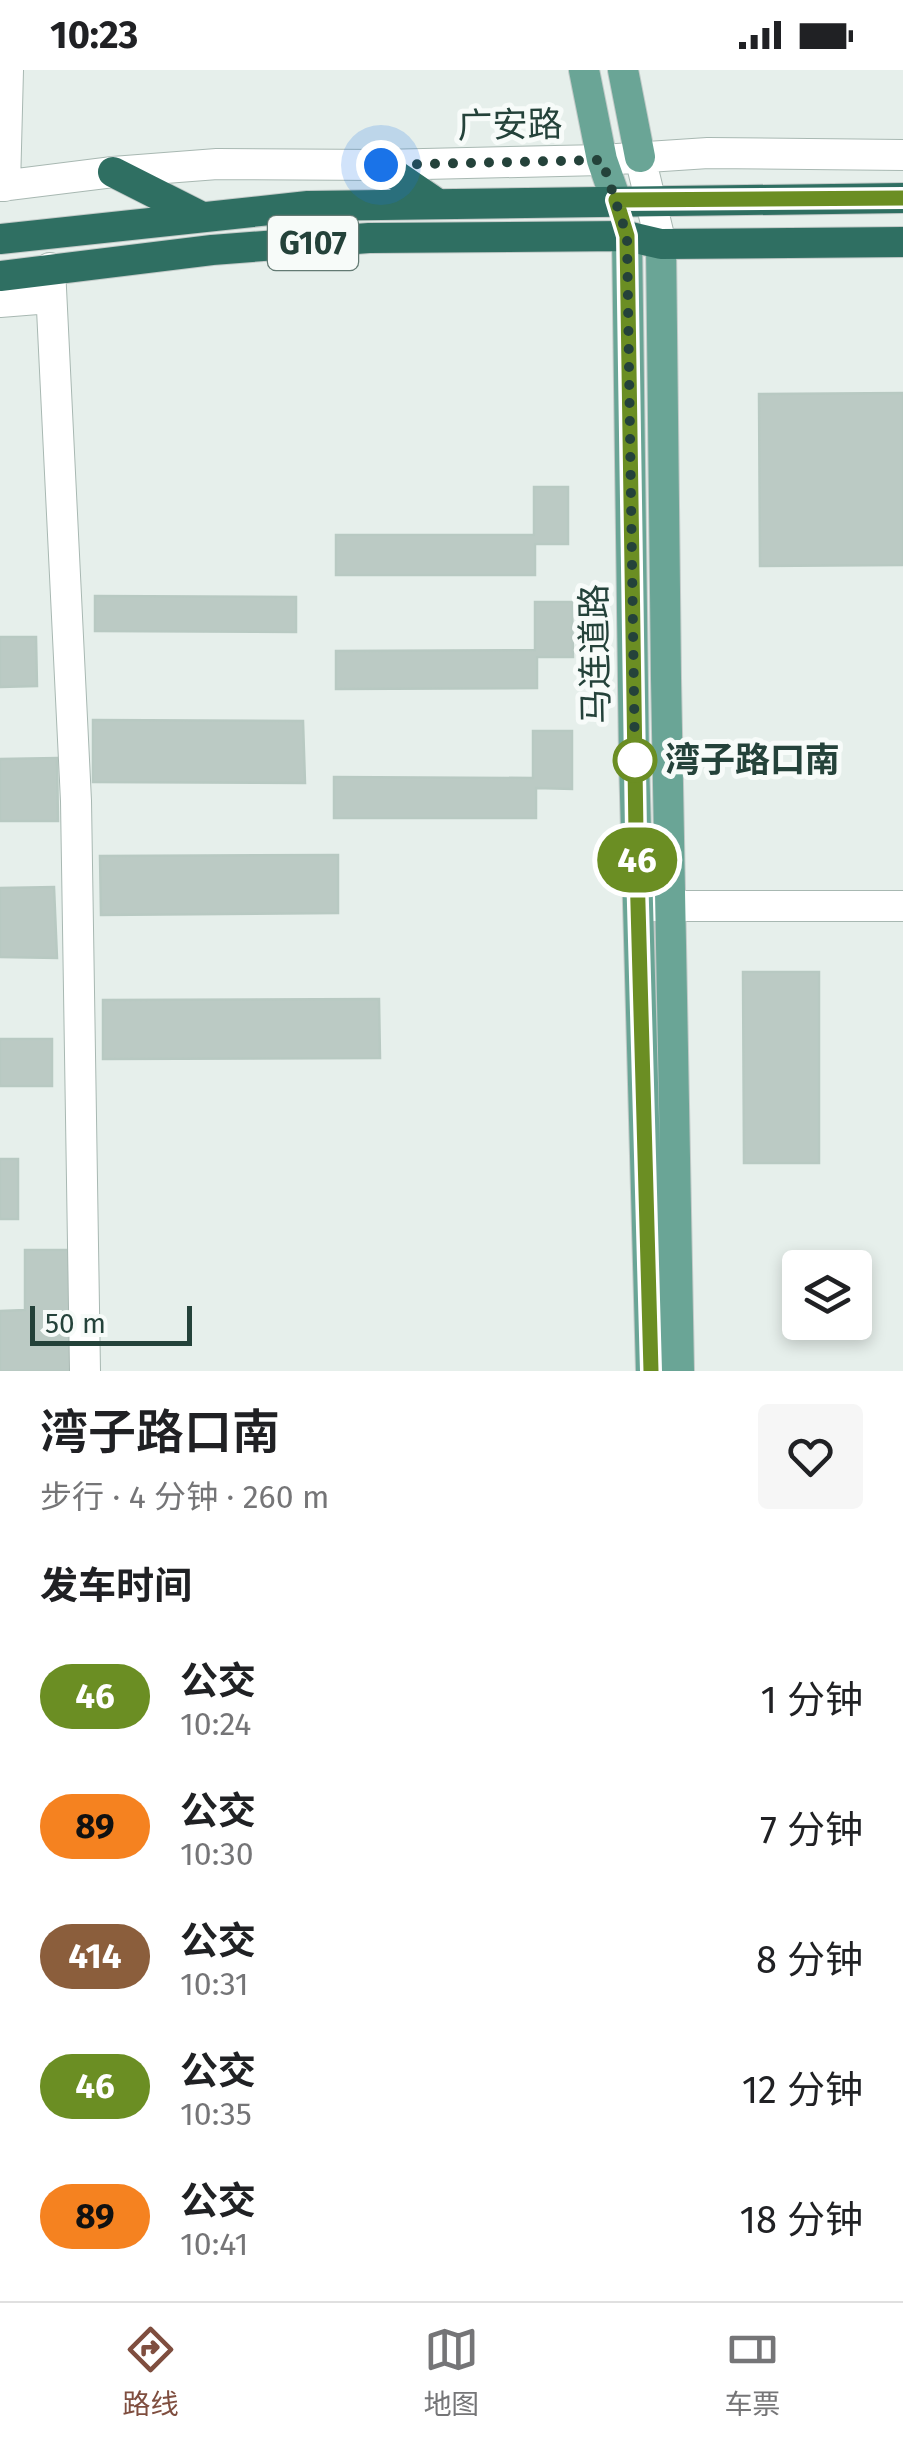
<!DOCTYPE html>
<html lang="zh">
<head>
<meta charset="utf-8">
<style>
	body { margin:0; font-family:"Fira Sans","Noto Sans SC",sans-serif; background:#f6f6f6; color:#202124; height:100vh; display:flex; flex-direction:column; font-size:38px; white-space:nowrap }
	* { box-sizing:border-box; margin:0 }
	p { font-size:32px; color:#757577 }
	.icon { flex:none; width:55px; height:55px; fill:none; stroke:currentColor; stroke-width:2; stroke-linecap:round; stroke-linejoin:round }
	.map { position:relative; height:1301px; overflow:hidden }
	.panel { display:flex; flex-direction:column; background:#fff; flex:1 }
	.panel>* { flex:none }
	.badge { padding:0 20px; border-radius:32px; font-size:35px; line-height:65px }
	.tools { position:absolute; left:782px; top:1180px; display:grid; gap:20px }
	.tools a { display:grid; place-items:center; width:90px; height:90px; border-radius:10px; background:#fff; box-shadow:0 5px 15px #0003; font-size:50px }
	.scale { position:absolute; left:30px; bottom:25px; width:162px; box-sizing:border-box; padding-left:10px; border:5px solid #24423a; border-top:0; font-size:28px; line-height:35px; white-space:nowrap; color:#24423a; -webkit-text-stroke:8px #f7fbf9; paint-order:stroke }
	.you { position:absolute; width:50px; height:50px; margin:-25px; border:8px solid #fff; border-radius:50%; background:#1a73e8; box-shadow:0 0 0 15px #1a73e833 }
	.map>.badge { position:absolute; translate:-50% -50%; box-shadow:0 0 0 5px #fff }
	h2 { padding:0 40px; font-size:38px; line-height:90px }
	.round { display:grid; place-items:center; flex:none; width:105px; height:105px; border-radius:10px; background:#f6f6f6 }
	.head { display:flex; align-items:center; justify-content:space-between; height:170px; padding:0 40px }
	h1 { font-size:48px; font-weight:600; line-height:75px }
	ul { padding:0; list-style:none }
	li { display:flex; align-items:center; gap:30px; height:130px; padding:0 40px }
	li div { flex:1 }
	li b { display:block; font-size:38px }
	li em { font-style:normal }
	li .badge { min-width:110px; font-weight:700; text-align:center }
	.status { display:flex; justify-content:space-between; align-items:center; height:70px; padding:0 50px; background:#fff; direction:ltr }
	.status svg { height:28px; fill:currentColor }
	.tabs { display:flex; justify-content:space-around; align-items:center; height:140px; border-top:2px solid #e0e0e0; background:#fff; font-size:28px; color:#757577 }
	.tabs a { display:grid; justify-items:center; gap:5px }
	.tabs .on { color:#7f4e3f }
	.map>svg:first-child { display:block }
</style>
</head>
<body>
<div class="status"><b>10:23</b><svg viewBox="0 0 49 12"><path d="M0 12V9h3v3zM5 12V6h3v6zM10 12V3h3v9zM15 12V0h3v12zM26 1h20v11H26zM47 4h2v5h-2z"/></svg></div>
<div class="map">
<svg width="903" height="1301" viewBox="0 0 903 1301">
	<rect width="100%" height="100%" fill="#e6efeb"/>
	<path fill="#bbcac4" stroke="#b8c9c2" stroke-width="2.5" d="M903,323V495L760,496L759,324Z
		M534,417H568V474H535V505H336V465H534Z
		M95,526L296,527V562L95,561Z
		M535,532H572L573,587H537V618L336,619V581L535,580Z
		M0,567H36L37,616L0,617Z
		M93,650L303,651L305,713L93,712Z
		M533,661H572V719L536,718V748H334V707L533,708Z
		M57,688L58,751H0V689Z
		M338,785V843L101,845L100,786Z
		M54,817L57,888L0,887V818Z
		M743,902H819V1093H744Z
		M379,929L380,988L103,989V930Z
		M0,969H52V1016H0Z
		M0,1089H18V1149H0Z
		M25,1180H73L75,1301H0V1241L25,1240Z"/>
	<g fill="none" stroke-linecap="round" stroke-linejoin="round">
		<defs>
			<path id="minor" d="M640,87L661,174
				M0,116L113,102L217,94L381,95L602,90L708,83L903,85
				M5,116L8,0
				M50,198L76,731L85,1301
				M0,232L50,228
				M646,836H903"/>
			<path id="major" d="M584,0L602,90L616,130
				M623,0L640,87
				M627,166L634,690L651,1301
				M661,174L666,608L679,1301"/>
			<path id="highway" d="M381,95L435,132
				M113,102L200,146
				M0,169L308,136L903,128
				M0,206L212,180L369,168L627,166L661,174L903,172"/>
		</defs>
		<use href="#minor" stroke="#a8b8b2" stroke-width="32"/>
		<use href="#major" stroke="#c2cac8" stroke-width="32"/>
		<use href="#highway" stroke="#c2cac8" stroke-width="32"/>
		<use href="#minor" stroke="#fff" stroke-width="30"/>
		<use href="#major" stroke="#6aa596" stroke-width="30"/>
		<use href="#highway" stroke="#2f6f62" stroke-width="30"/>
	</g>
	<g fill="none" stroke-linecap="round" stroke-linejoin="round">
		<defs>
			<path id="line" d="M651,1301L636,763L627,166L616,130L903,128"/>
		</defs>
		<use href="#line" stroke="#fff" stroke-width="22"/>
		<use href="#line" stroke="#6b8e23" stroke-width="15"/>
		<path stroke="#24423a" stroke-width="10" stroke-dasharray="0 18" d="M381,95L602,90L627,166L635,690"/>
	</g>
	<circle fill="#fff" stroke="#6b8e23" stroke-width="5" cx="635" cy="690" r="20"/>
	<g text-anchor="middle" stroke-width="10" stroke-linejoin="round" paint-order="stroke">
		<rect fill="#f7fbf9" stroke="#637a73" stroke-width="2.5" x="268" y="146" width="90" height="54" rx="8"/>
		<g font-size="32" font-weight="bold" fill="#24423a">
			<text x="313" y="184">G107</text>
		</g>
		<g font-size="35" fill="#24423a" stroke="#f7fbf9">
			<text transform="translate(510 55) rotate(-1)" y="12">广安路</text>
			<text transform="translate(595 584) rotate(-91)" y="12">马连道路</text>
		</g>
		<g font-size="35" font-weight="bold" fill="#24423a" stroke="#f7fbf9" text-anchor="start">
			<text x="665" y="702">湾子路口南</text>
		</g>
	</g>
</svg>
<div class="tools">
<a><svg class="icon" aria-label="layers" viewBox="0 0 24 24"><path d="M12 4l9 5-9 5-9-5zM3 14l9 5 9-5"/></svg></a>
</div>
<div class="scale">50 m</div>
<div class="you" style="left:381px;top:95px"></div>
<b class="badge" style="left:637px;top:790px;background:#6b8e23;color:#fff">46</b>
</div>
<section class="panel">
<div class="head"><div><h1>湾子路口南</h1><p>步行 · 4 分钟 · 260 m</p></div><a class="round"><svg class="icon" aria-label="heart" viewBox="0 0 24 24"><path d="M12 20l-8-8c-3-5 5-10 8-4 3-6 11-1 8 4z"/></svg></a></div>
<h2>发车时间</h2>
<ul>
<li><span class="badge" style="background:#6b8e23;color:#fff">46</span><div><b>公交</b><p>10:24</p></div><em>1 分钟</em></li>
<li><span class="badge" style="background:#f58220;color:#111">89</span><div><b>公交</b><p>10:30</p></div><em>7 分钟</em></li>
<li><span class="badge" style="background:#8b5e3c;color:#fff">414</span><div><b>公交</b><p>10:31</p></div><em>8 分钟</em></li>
<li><span class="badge" style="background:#6b8e23;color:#fff">46</span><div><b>公交</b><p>10:35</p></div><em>12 分钟</em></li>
<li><span class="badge" style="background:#f58220;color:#111">89</span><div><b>公交</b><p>10:41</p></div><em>18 分钟</em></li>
</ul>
</section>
<nav class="tabs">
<a class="on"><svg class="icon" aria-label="directions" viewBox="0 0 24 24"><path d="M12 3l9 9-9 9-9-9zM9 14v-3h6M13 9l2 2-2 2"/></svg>路线</a>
<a><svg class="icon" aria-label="map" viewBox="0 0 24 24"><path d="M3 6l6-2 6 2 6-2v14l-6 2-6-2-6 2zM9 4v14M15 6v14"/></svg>地图</a>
<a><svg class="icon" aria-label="tickets" viewBox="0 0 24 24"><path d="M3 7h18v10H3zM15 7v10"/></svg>车票</a>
</nav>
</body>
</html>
